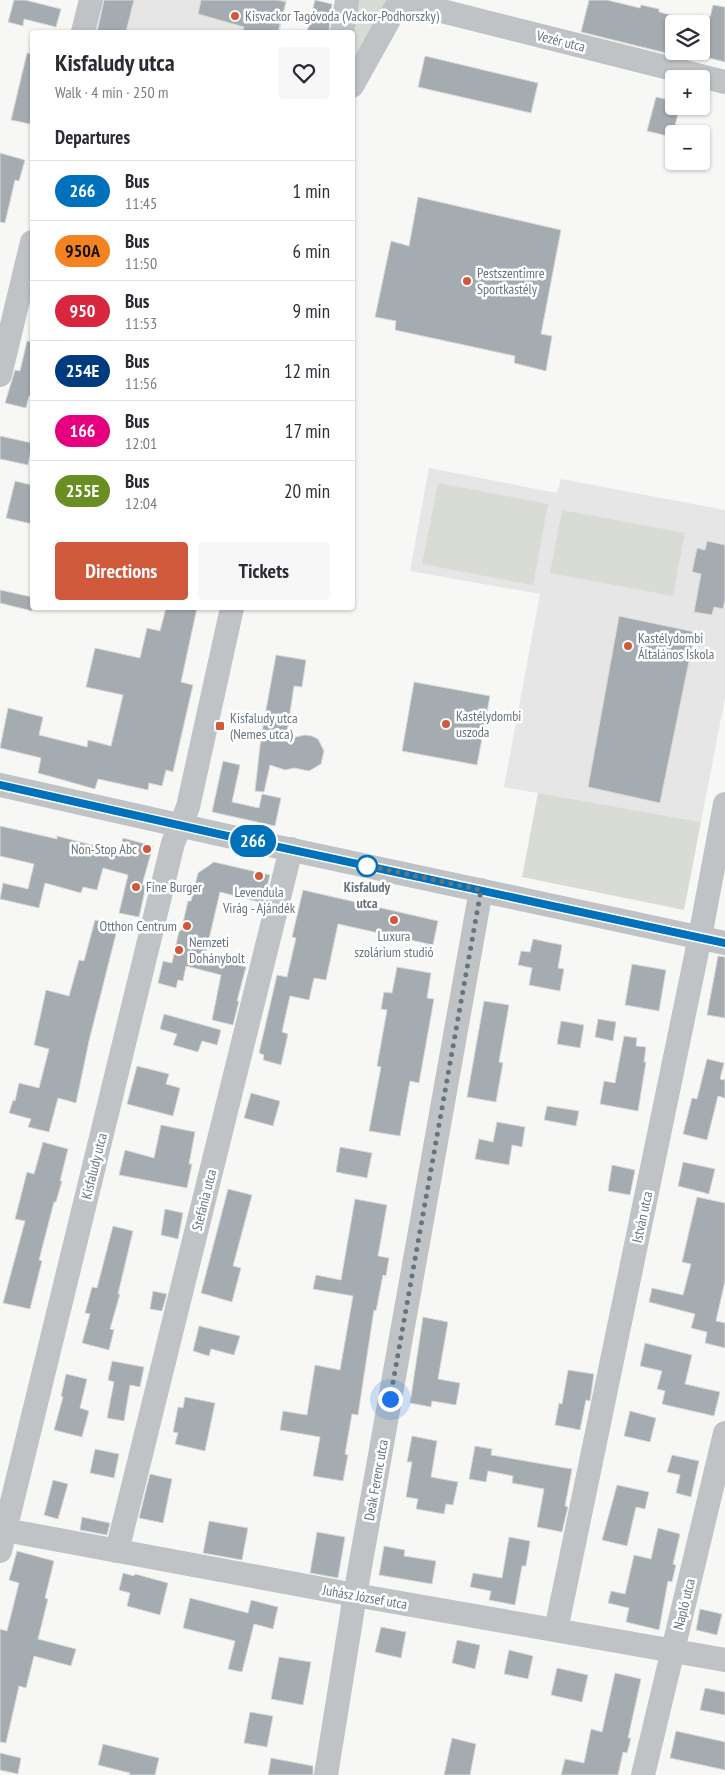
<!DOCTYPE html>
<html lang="en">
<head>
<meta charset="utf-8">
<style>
	body { margin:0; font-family:"PT Sans Narrow",sans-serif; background:#f7f7f7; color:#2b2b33; height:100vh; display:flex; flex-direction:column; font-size:19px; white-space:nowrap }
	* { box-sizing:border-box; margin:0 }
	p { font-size:16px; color:#7c7c81 }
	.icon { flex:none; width:28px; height:28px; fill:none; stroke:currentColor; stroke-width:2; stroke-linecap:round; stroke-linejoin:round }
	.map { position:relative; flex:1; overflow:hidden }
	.drawer { position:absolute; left:30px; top:30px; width:325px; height:580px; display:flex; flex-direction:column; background:#fff; border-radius:5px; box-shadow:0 1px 4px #0004 }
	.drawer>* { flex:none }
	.badge { padding:0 10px; border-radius:16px; font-size:18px; line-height:32px }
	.tools { position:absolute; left:665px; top:15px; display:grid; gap:10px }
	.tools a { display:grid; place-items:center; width:45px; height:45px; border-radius:5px; background:#fff; box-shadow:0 1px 4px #0004; font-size:25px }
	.you { position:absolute; width:25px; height:25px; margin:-12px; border:4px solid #fff; border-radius:50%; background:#1a73e8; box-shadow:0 0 0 8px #1a73e833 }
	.map>.badge { position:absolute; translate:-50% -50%; box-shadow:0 0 0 2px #fff }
	h2 { padding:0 25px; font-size:19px; line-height:45px }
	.round { display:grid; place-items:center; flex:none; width:52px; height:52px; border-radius:5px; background:#f7f7f7 }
	.summary { display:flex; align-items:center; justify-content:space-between; height:85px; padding:0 25px }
	h1 { font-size:24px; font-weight:700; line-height:38px }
	.action { display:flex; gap:10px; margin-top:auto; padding:10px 25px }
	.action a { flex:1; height:58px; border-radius:5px; background:#d0593c; color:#fff; font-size:20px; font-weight:700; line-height:58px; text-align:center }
	.action a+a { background:#f7f7f7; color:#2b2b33 }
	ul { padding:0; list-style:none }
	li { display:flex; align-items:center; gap:15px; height:60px; padding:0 25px; border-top:1px solid #e1e1e2 }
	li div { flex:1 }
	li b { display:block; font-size:19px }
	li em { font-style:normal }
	li .badge { min-width:55px; font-weight:700; text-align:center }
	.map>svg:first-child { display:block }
</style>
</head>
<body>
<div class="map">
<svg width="725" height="1775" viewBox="0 0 725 1775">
	<rect width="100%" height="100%" fill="#f7f7f5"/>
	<path fill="#e5e6e5" d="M104,0H287L280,32H96Z
		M429,468L557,493L561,479L725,510V698L701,822L504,787L540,594L410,571Z"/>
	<path fill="#d8dcd5" d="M347,0H398L353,86L352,32Z
		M438,483L548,504L533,585L422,564Z
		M562,510L685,533L673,596L550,573Z
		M538,793L701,822L684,910L522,877Z"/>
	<path fill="#a5acb1" stroke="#d9d9d7" d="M14,0H25L61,9L56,27L24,19L23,26L8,22Z
		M104,0H134L126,32H97Z
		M201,0H278L286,2L278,32H242L244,27L198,14Z
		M315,0L332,4L329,32H307Z
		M589,0H607L640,8L641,5L659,9V12L674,16V55L581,32Z
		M713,5L725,7V62L701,56V15L710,17Z
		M27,53L32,54V113L30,124L11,120Z
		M425,56L538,83L531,113L418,87Z
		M656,97L674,101V106H680L672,137L647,131Z
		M0,153L25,160L19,181L15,180L5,223L0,222Z
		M418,197L561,230L541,334L552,336L546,371L514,363L515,356L395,330L396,321L375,317L391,241L409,246Z
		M27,341L32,342V396H29L26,408L5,403L15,370L20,371Z
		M0,436L32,443L28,465L0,459Z
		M15,481L32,485V524L6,518Z
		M707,541L725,545V600L723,609L714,607L712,615L694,612L701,574L692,572L697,548L705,550Z
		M0,590L32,597V611L0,603Z
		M166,608H197L181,682L193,685L173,772L166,770L162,786L149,783L148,790L98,779L95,789L38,773L41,758L0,748L8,708L43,717L39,735L87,747L88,740L111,746L123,695L86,687L95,648L140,658L147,628L160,631Z
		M619,616L695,632L660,803L588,787Z
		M276,655L306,660L302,687L294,686L286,739L305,735L312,736L318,739L324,751L321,764L309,771L294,768L285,770L270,765L264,792L255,791L261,737Z
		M414,682L490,696L477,765L402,751Z
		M223,761L240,765L232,802L259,808L262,794L281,798L275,826L212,812Z
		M0,826L57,839V836L119,852L123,838L153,846L142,885L146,886L139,917L119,913L128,875L103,868L97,890L83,887L81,893L45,883L39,908L0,899L3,883L28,889L34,864L0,856Z
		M214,862L270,875L263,903L220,892L205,956L246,967L237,1001H239L233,1025L212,1020L221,975L186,966L183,981L178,980L176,988L158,983L163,961L172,963L179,931H181L188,901H191L198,873Z
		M303,890L438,921L433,945L338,924L326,980L314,978L309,1000L290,996L282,1032L288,1034L281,1065L263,1060L264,1055L259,1053L277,975L287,977L296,938L292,937Z
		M95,920L118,926L89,1041L76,1103L58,1098L49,1132L28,1127L31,1119L9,1113L13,1100L15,1101L19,1083L39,1088L49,1049L34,1045L46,990L69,996L79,960L84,961Z
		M533,939L562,945L558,968L564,969L560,991L529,985L532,968L518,965L521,951L530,952Z
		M718,956L725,957V1018L707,1015Z
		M632,964L666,970L659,1011L625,1005Z
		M397,967L431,973L427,998L434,999L419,1083L410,1081L400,1136L369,1131L381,1067L377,1066L387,1010L381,1009L384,992L392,993Z
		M484,1001L509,1005L499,1062L503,1063L496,1102L467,1097Z
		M164,1014L221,1030L217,1045L202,1041L198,1052L173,1045L177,1034L160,1029Z
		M598,1019L616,1022L613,1041L595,1037Z
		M561,1021L584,1025L580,1048L557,1044Z
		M624,1036L637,1038L636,1046L646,1047L644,1062H646L638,1111L600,1104L604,1081L615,1083Z
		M707,1059L724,1063L720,1079L725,1080V1098L718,1096L707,1140L683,1134L692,1098L697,1099Z
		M137,1066L169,1074L166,1084L180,1088L173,1116L127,1104Z
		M251,1093L280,1101L273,1126L244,1118Z
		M547,1106L579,1111L576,1126L544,1120Z
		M497,1122L525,1127L522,1147L512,1145L509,1165L475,1159L479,1139L493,1142Z
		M161,1125L195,1132L189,1164H192L187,1188L119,1175L125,1150L154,1158Z
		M43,1142L68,1149L60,1181H62L56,1202H54L39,1260L42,1261L30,1309L3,1303L25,1221L15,1219L27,1172L34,1174Z
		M340,1147L372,1153L367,1178L336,1172Z
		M683,1162L715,1169L709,1194L678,1186Z
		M612,1165L635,1170L630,1195L608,1191Z
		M228,1189L252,1195L233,1266L241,1268L232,1302L201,1293Z
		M697,1197L725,1203V1281L716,1321L725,1323V1348L705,1343L707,1332L691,1328L695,1314L649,1302L652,1288L683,1295L691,1264L682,1262Z
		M355,1199L387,1205L378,1256L389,1258L386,1276L383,1275L376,1311L374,1310L358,1415L352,1414L345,1454L348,1455L343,1481L313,1476L320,1437L280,1430L283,1411L307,1415L315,1365L340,1370L353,1296L313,1289L316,1275L341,1280Z
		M165,1209L183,1213L178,1239L161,1235Z
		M113,1226L133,1231L118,1294H120L110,1329L114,1330L109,1350L82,1343L90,1314L85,1313L92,1287L97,1288Z
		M153,1291L167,1294L162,1311L150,1309Z
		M423,1317L448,1322L438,1379L460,1383L456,1405L432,1401L431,1407L410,1403Z
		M199,1326L240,1336L234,1355L211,1349L209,1356L193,1351Z
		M645,1343L692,1355L685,1384L720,1392L714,1416L662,1404L665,1391L657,1389L662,1371L640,1366Z
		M112,1361L144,1367L140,1387L130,1385L124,1421L107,1418L114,1382L108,1380Z
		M568,1370L594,1374L590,1401L586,1400L580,1430L555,1425L559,1403L562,1404Z
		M66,1374L87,1379L80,1408L89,1411L82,1437L54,1430L63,1397L61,1396Z
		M185,1397L215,1403L205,1451L175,1444L178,1433L173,1432L178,1407L183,1408Z
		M630,1411L656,1418L650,1442L624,1436Z
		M412,1436L437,1441L431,1477L458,1482L453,1505L446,1504L444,1514L416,1509L418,1499L406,1497L412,1462H407Z
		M475,1446L492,1449L491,1455L572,1469L565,1506L568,1507L562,1532L537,1527L544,1489L512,1483L513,1476L488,1471L486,1482L469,1479Z
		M95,1449L119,1454L114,1478L90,1473Z
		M672,1455L699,1461L691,1497L676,1493L680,1475L667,1472Z
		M150,1474L172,1479L163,1523L139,1518Z
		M53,1480L68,1484L58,1519L44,1515Z
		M617,1485L649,1492L645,1509L636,1507L627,1546L602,1540Z
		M82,1517L110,1523L107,1535L80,1530Z
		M209,1521L248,1528L242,1560L203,1553Z
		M658,1528L680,1534L673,1564L676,1565L672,1582L668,1581L659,1630L626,1622L629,1608L608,1603L611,1591L625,1594L634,1555L651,1559Z
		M317,1532L345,1537L338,1578L310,1573Z
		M509,1537L530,1541L526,1566H522L515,1605L489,1600L491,1591L470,1587L473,1573L502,1578Z
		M384,1546L405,1550L404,1556L436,1561L432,1584L379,1575Z
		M17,1551L54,1561L45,1598L48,1599L38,1639L76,1649L71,1666L34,1656L26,1688L19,1686L6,1743L0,1742V1629L7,1631L19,1583L9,1580Z
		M123,1573L134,1576L135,1574L168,1583L160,1615L127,1606L130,1593L119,1590Z
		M190,1598L248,1613L251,1600L278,1607L273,1629L254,1624L242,1672L228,1669L235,1641L183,1628Z
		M700,1609L722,1614L717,1635L696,1630Z
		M381,1627L406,1632L401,1658L375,1652Z
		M457,1640L480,1645L475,1669L452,1663Z
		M509,1650L533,1656L528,1679L504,1674Z
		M279,1657L311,1662L303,1705L271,1699Z
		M557,1668L588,1675L582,1702L551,1695Z
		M615,1673L641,1679L628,1738H631L627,1753L623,1752L618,1775H561L565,1759L584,1763L591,1729L602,1732Z
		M705,1688L725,1692V1715L700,1710Z
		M250,1712L273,1716L267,1747L244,1743Z
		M676,1731L725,1742V1770L670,1758Z
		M452,1738L476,1744L470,1775H444Z
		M103,1744L159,1758L155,1775H129L130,1773L98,1765Z
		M0,1753L21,1758L18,1774L0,1770Z
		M271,1758L313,1766V1775H268Z"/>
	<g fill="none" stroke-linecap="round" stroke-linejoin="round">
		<path stroke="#bfc3c6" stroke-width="24" d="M398,0L725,82
			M83,32L91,0
			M342,32L347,0
			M352,86L400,0
			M0,375L32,242
			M0,785L223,835L725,943
			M5,1530L355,1595L725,1660
			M0,1551L173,843L188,807L232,608
			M117,1551L291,849
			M556,1630L700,937L725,804
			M326,1775L355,1595L481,890
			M643,1775L725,1433"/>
	</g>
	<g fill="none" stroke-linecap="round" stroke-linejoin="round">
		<defs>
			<path id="line" d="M0,785L223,835L725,943"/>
		</defs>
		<use href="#line" stroke="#fff" stroke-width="11"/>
		<use href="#line" stroke="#0072bc" stroke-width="8"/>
		<path stroke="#66747d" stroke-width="5" stroke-dasharray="0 9" d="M367,866L365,865L481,890L390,1399"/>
	</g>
	<g fill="#d0593c" stroke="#fff" stroke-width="2">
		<circle cx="235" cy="16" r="5"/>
		<circle cx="467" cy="281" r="5"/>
		<circle cx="628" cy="646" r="5"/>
		<circle cx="446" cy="724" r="5"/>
		<rect x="215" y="721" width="10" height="10" rx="2.5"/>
		<circle cx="147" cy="849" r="5"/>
		<circle cx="259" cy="876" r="5"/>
		<circle cx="136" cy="887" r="5"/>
		<circle cx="394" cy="920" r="5"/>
		<circle cx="187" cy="926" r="5"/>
		<circle cx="179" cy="950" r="5"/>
	</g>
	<circle fill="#fff" stroke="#0072bc" stroke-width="2.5" cx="367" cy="866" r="10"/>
	<g text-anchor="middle" stroke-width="5" stroke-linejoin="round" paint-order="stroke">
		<g font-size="14" fill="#66747d" stroke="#fff" text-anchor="start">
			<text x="245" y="21">Kisvackor Tagóvoda (Vackor-Podhorszky)</text>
			<text x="477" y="278">Pestszentimre<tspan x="477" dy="16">Sportkastély</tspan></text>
			<text x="638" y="643">Kastélydombi<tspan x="638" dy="16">Általános Iskola</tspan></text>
			<text x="456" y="721">Kastélydombi<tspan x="456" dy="16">uszoda</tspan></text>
			<text x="230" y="723">Kisfaludy utca<tspan x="230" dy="16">(Nemes utca)</tspan></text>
			<text x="137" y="854" text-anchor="end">Non-Stop Abc</text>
			<text x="146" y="892">Fine Burger</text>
			<text x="259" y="897" text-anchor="middle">Levendula<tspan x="259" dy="16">Virág - Ajándék</tspan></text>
			<text x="177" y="931" text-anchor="end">Otthon Centrum</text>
			<text x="394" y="941" text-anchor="middle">Luxura<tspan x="394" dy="16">szolárium studió</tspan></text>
			<text x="189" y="947">Nemzeti<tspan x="189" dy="16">Dohánybolt</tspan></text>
		</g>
		<g font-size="14" fill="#66747d" stroke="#fff">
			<text transform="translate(561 41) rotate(14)" y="5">Vezér utca</text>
			<text transform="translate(94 1166) rotate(-76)" y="5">Kisfaludy utca</text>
			<text transform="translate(204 1200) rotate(-76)" y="5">Stefánia utca</text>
			<text transform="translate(642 1217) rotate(-78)" y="5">István utca</text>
			<text transform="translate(376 1480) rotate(-80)" y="5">Deák Ferenc utca</text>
			<text transform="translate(365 1597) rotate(10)" y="5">Juhász József utca</text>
			<text transform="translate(684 1604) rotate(-76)" y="5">Napló utca</text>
		</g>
		<g font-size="14" font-weight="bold" fill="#66747d" stroke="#fff">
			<text x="367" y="892">Kisfaludy<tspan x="367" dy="16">utca</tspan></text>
		</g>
	</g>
</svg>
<div class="tools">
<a><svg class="icon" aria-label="layers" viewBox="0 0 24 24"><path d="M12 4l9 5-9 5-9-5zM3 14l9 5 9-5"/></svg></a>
<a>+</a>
<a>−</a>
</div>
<div class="you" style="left:390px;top:1399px"></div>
<b class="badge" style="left:253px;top:841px;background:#0072bc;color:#fff">266</b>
<section class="drawer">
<div class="summary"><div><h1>Kisfaludy utca</h1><p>Walk · 4 min · 250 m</p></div><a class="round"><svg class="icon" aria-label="heart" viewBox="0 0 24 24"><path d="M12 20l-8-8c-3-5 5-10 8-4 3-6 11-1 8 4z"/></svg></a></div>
<h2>Departures</h2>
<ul>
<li><span class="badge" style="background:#0072bc;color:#fff">266</span><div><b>Bus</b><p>11:45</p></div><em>1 min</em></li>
<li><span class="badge" style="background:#f58220;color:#111">950A</span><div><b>Bus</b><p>11:50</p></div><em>6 min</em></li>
<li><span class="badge" style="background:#d7263d;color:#fff">950</span><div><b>Bus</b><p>11:53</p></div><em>9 min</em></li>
<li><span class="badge" style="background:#003b80;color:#fff">254E</span><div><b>Bus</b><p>11:56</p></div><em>12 min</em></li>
<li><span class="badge" style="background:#e6007e;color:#fff">166</span><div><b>Bus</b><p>12:01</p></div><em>17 min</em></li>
<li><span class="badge" style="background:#6b8e23;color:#fff">255E</span><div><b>Bus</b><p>12:04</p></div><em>20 min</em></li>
</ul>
<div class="action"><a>Directions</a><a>Tickets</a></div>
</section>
</div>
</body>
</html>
